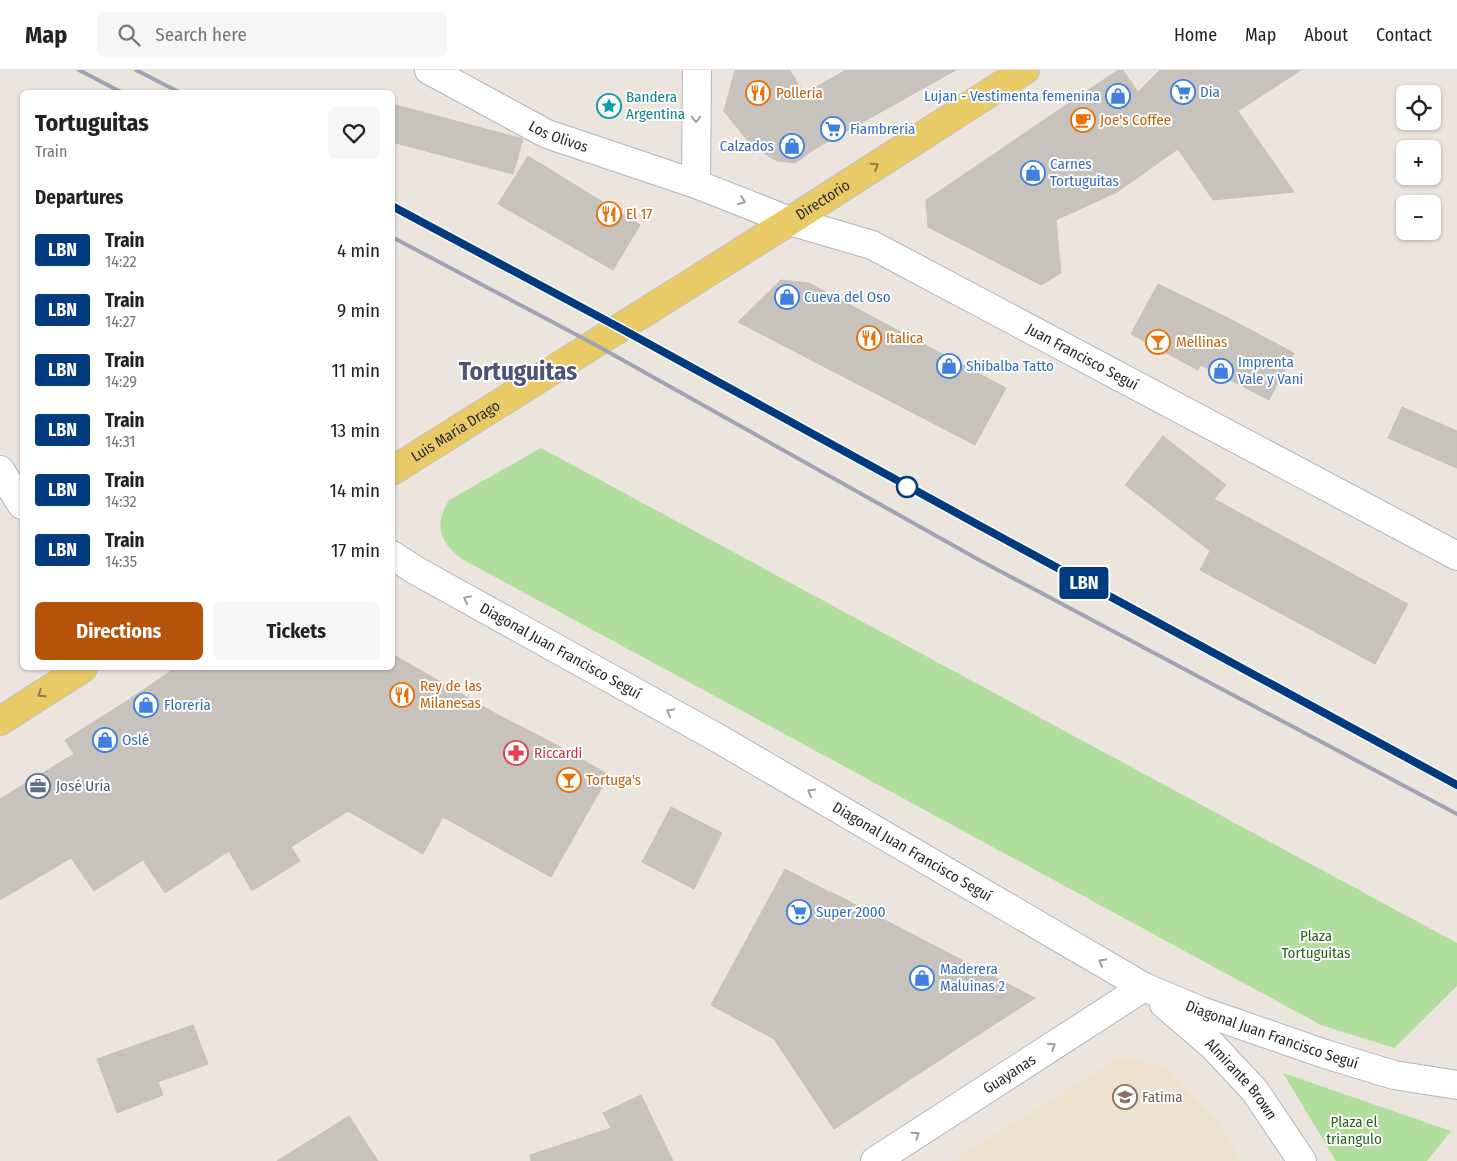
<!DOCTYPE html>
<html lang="en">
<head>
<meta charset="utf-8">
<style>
	body { margin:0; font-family:"Fira Sans Condensed",sans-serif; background:#f6f6f6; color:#222; height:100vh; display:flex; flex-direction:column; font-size:19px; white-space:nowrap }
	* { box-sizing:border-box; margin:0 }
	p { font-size:16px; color:#767676 }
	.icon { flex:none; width:28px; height:28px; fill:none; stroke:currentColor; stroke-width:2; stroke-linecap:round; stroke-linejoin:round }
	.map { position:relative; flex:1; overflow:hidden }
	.panel { position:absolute; left:20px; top:20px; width:375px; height:580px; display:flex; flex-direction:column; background:#fff; border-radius:8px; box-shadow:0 1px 4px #0004 }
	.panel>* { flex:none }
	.badge { padding:0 10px; border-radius:4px; font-size:18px; line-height:32px }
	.buttons { position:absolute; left:1396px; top:15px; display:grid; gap:10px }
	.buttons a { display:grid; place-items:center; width:45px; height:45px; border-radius:8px; background:#fff; box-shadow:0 1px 4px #0004; font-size:25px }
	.map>.badge { position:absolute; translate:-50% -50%; box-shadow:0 0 0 2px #fff }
	h2 { padding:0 15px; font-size:19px; line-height:45px }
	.round { display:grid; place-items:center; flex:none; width:52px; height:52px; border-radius:8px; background:#f6f6f6 }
	.headline { display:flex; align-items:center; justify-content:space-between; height:85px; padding:0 15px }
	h1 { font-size:24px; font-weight:700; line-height:38px }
	.cta { display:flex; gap:10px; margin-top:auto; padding:10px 15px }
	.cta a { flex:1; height:58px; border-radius:8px; background:#b45309; color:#fff; font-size:20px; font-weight:700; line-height:58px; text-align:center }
	.cta a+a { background:#f6f6f6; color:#222 }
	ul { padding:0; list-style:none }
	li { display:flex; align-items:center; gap:15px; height:60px; padding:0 15px }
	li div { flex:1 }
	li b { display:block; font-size:19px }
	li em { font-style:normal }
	li .badge { min-width:55px; font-weight:700; text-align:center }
	header { display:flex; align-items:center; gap:30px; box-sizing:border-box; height:70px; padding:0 25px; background:#fff; border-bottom:1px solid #e0e0e0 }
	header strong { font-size:24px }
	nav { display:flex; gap:28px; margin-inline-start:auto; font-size:18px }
	.search { width:350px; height:45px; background:#f6f6f6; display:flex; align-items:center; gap:12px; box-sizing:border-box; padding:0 18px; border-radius:8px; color:#767676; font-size:19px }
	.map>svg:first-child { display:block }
</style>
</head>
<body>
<header>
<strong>Map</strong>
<div class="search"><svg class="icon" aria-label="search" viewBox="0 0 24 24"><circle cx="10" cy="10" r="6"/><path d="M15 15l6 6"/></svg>Search here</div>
<nav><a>Home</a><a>Map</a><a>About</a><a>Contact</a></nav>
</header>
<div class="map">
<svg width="1457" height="1091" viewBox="0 0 1457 1091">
	<rect width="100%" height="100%" fill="#ebe5dd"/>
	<path fill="#ece2ce" d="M1121,987L1166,997L1221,1056L1241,1091H952Z"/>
	<path fill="#b2de9d" d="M541,378L1457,873V916L1394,978L1321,955L462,489C439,472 434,454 449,430Z
		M1283,1003L1451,1061L1427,1091H1336Z"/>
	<path fill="#c7c3bc" stroke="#c7c1b7" d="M735,0H790L804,24L846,0H956L818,77L795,93L777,91L752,76L724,41Z
		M1118,0H1123L1138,22L1160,0H1301L1238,41L1294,122L1213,130L1178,79L1117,122L1056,150L1061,203L1041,215L928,157L926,130Z
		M392,34L523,69L513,104L392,72Z
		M528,86L640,155L613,200L498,134Z
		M781,210L809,213L1006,318L975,375L738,252Z
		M1158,214L1228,248L1294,283L1269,330L1201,295L1198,300L1131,264Z
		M1402,337L1457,361V398L1388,368Z
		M1163,366L1226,415L1214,429L1408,534L1375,594L1200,500L1210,481L1125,415Z
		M392,584L500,646L555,674L609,705L551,807L443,747L423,784L348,741L291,777L300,791L252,821L229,781L165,823L143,790L94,821L71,788L0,830V729L74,684L65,670L130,629L175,598H392Z
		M671,737L722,763L694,819L642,792Z
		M785,799L831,823V822L1035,928L834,1059L774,969L711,935Z
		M193,955L208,994L158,1012L163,1025L117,1043L97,989Z
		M641,1025L673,1091H531L530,1085L611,1058L603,1043Z
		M349,1046L378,1091H277Z"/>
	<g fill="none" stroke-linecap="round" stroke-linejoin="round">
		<defs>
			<g id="minor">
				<path id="s1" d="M429,0L547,64L696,114L790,151L872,175L1457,486"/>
				<path d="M696,114L697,0"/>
				<path d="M0,400L22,435"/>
				<path id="s2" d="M392,485L415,500L714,666L1144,917L1201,941L1325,984L1394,1005L1457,1015"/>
				<path id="s3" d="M1164,934L1212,975L1255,1021L1302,1091"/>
				<path id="s4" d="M875,1091L1144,917"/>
			</g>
			<g id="major">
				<path id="s5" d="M392,401L790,151L1025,0"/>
				<path d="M0,651L83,598"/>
			</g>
		</defs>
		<use href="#minor" stroke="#b1b3bd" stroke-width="30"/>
		<use href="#major" stroke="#c3c3c3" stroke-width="30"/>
		<use href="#minor" stroke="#fff" stroke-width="28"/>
		<use href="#major" stroke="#e8cb66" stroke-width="28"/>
		<path stroke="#a0a3b3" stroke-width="4" d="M79,0L121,22
			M136,0L179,22
			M392,136C749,326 1101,524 1457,715
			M392,167L594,274L981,491L1457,744"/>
	</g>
	<defs><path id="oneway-chevron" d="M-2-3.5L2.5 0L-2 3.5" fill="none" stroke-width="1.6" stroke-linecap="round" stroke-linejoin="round" transform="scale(1.25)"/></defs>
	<g stroke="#9f9f9f">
		<use href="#oneway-chevron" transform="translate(696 49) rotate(90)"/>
		<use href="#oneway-chevron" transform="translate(742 131) rotate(22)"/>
		<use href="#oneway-chevron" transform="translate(467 529) rotate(-151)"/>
		<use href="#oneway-chevron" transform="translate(670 642) rotate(-151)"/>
		<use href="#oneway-chevron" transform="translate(811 722) rotate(-150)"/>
		<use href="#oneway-chevron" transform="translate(1102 892) rotate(-150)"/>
		<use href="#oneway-chevron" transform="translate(1052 976) rotate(-33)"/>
		<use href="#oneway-chevron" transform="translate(916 1065) rotate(-33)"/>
	</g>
	<g stroke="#897a48">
		<use href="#oneway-chevron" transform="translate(875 96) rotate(-33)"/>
		<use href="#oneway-chevron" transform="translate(41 624) rotate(147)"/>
	</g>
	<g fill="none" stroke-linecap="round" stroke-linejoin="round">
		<defs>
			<path id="line" d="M392,136L620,258L973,452L1457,715"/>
		</defs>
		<use href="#line" stroke="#fff" stroke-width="11"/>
		<use href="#line" stroke="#003b80" stroke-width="8"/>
	</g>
	<defs>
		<symbol id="supermarket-ring" viewBox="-11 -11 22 22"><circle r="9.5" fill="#fff" stroke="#3f7fe0" stroke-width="1.5"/><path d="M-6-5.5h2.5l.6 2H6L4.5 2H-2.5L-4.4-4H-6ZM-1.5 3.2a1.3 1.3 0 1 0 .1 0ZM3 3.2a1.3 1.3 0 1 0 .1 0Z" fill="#3f7fe0"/></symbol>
		<symbol id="restaurant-ring" viewBox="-11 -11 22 22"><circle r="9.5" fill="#fff" stroke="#e8710a" stroke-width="1.5"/><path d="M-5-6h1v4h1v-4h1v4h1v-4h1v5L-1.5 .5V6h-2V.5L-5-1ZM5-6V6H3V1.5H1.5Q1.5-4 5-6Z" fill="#e8710a"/></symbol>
		<symbol id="shop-ring" viewBox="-11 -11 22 22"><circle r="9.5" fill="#fff" stroke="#3f7fe0" stroke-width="1.5"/><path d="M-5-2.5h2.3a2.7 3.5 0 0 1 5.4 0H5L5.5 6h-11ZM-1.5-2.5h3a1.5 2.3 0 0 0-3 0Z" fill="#3f7fe0"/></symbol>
		<symbol id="sight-ring" viewBox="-11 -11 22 22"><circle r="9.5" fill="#fff" stroke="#0f9aa8" stroke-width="1.5"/><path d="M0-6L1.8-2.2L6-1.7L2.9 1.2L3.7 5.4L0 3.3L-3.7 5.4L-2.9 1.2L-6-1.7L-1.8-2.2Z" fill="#0f9aa8"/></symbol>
		<symbol id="cafe-ring" viewBox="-11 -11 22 22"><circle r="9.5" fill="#fff" stroke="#e8710a" stroke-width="1.5"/><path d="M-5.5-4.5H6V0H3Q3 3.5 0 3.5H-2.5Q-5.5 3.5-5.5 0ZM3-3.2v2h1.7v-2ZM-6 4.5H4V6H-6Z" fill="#e8710a"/></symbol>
		<symbol id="bar-ring" viewBox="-11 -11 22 22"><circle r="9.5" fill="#fff" stroke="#e8710a" stroke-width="1.5"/><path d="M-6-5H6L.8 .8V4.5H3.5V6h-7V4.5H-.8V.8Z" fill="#e8710a"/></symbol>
		<symbol id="pharmacy-ring" viewBox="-11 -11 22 22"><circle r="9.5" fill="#fff" stroke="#e0444e" stroke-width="1.5"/><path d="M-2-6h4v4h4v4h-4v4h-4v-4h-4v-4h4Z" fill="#e0444e"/></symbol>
		<symbol id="office-ring" viewBox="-11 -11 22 22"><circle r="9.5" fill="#fff" stroke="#5c6f8a" stroke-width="1.5"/><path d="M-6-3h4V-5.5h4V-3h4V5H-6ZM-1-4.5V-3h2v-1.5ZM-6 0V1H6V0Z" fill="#5c6f8a"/></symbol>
		<symbol id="school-ring" viewBox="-11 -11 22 22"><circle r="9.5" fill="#fff" stroke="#8d6e63" stroke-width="1.5"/><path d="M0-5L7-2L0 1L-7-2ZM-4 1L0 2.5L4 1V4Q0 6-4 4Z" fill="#8d6e63"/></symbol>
	</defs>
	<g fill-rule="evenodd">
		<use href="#supermarket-ring" x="1169" y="8" width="28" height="28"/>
		<use href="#restaurant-ring" x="744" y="9" width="28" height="28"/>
		<use href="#shop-ring" x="1104" y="12" width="28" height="28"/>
		<use href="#sight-ring" x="595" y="22" width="28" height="28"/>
		<use href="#cafe-ring" x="1069" y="36" width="28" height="28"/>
		<use href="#supermarket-ring" x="819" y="45" width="28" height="28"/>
		<use href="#shop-ring" x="778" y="62" width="28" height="28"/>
		<use href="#shop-ring" x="1019" y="89" width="28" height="28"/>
		<use href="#restaurant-ring" x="595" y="130" width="28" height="28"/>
		<use href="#shop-ring" x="773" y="213" width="28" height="28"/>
		<use href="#restaurant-ring" x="855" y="254" width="28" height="28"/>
		<use href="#bar-ring" x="1144" y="258" width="28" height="28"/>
		<use href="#shop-ring" x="935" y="282" width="28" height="28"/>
		<use href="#shop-ring" x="1207" y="287" width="28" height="28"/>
		<use href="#restaurant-ring" x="388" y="611" width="28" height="28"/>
		<use href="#shop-ring" x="132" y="621" width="28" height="28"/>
		<use href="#shop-ring" x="91" y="656" width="28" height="28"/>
		<use href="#pharmacy-ring" x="502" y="669" width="28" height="28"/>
		<use href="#bar-ring" x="555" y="696" width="28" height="28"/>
		<use href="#office-ring" x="24" y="702" width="28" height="28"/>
		<use href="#supermarket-ring" x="785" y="828" width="28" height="28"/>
		<use href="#shop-ring" x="908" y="894" width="28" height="28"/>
		<use href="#school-ring" x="1111" y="1013" width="28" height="28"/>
	</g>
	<circle fill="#fff" stroke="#003b80" stroke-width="2.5" cx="907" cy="417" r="10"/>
	<g text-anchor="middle" stroke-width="4" stroke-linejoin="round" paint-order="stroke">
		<g font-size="15" fill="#366cbe" stroke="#fff" text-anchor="start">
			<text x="1200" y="27">Dia</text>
			<text x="1100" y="31" text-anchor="end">Lujan - Vestimenta femenina</text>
			<text x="850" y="64">Fiambreria</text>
			<text x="774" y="81" text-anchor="end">Calzados</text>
			<text x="1050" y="99">Carnes<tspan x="1050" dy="17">Tortuguitas</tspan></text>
			<text x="804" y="232">Cueva del Oso</text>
			<text x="1238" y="297">Imprenta<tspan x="1238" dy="17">Vale y Vani</tspan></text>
			<text x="966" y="301">Shibalba Tatto</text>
			<text x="164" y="640">Floreria</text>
			<text x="122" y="675">Oslé</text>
			<text x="816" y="847">Super 2000</text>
			<text x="940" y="904">Maderera<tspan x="940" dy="17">Maluinas 2</tspan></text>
		</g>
		<g font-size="15" fill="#c56008" stroke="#fff" text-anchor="start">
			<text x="776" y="28">Polleria</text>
			<text x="1100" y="55">Joe's Coffee</text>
			<text x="626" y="149">El 17</text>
			<text x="886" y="273">Italica</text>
			<text x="1176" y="277">Mellinas</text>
			<text x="420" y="621">Rey de las<tspan x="420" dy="17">Milanesas</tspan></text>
			<text x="586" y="715">Tortuga's</text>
		</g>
		<g font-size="15" fill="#0d838f" stroke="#fff" text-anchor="start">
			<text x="626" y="32">Bandera<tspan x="626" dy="17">Argentina</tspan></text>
		</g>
		<g font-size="15" fill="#2a2a2a" stroke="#fff">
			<text dy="5" stroke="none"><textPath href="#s1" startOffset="146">Los Olivos</textPath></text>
			<text dy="5" stroke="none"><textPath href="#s5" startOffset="509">Directorio</textPath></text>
			<text dy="5" stroke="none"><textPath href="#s1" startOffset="716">Juan Francisco Seguí</textPath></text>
			<text dy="5" stroke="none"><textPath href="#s5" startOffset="75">Luis María Drago</textPath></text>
			<text dy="5" stroke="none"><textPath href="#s2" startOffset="194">Diagonal Juan Francisco Seguí</textPath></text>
			<text dy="5" stroke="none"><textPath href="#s2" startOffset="599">Diagonal Juan Francisco Seguí</textPath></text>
			<text dy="5" stroke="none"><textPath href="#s2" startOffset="1004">Diagonal Juan Francisco Seguí</textPath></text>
			<text dy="5" stroke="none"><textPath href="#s4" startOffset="160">Guayanas</textPath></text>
			<text dy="5" stroke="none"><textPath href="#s3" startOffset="108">Almirante Brown</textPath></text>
		</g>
		<g font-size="15" fill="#be3a42" stroke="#fff" text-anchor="start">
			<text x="534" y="688">Riccardi</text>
		</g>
		<g font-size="15" fill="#4e5e75" stroke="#fff" text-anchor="start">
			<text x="56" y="721">José Uría</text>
		</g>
		<g font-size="15" fill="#2c631f" stroke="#fff">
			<text x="1316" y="871">Plaza<tspan x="1316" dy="17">Tortuguitas</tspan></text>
			<text x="1354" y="1057">Plaza el<tspan x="1354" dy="17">triangulo</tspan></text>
		</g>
		<g font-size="15" fill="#785e54" stroke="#fff" text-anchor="start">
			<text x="1142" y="1032">Fatima</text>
		</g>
		<g font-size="25" font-weight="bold" fill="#4d5478" stroke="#fff">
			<text x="518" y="310">Tortuguitas</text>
		</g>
	</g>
</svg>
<div class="buttons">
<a><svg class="icon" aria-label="locate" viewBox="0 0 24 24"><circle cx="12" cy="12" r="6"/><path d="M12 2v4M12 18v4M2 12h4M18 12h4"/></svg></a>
<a>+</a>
<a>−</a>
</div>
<b class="badge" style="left:1084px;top:513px;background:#003b80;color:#fff">LBN</b>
<section class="panel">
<div class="headline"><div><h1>Tortuguitas</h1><p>Train</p></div><a class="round"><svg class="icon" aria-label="heart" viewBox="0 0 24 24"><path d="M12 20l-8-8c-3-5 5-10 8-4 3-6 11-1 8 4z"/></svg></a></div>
<h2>Departures</h2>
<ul>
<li><span class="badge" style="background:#003b80;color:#fff">LBN</span><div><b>Train</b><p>14:22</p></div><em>4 min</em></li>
<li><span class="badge" style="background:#003b80;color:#fff">LBN</span><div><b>Train</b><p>14:27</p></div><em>9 min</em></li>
<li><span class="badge" style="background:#003b80;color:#fff">LBN</span><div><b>Train</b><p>14:29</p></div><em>11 min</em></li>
<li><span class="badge" style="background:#003b80;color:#fff">LBN</span><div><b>Train</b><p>14:31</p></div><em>13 min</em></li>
<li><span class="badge" style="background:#003b80;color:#fff">LBN</span><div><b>Train</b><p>14:32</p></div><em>14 min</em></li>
<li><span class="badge" style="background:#003b80;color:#fff">LBN</span><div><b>Train</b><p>14:35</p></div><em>17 min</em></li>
</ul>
<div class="cta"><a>Directions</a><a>Tickets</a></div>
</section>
</div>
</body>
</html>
